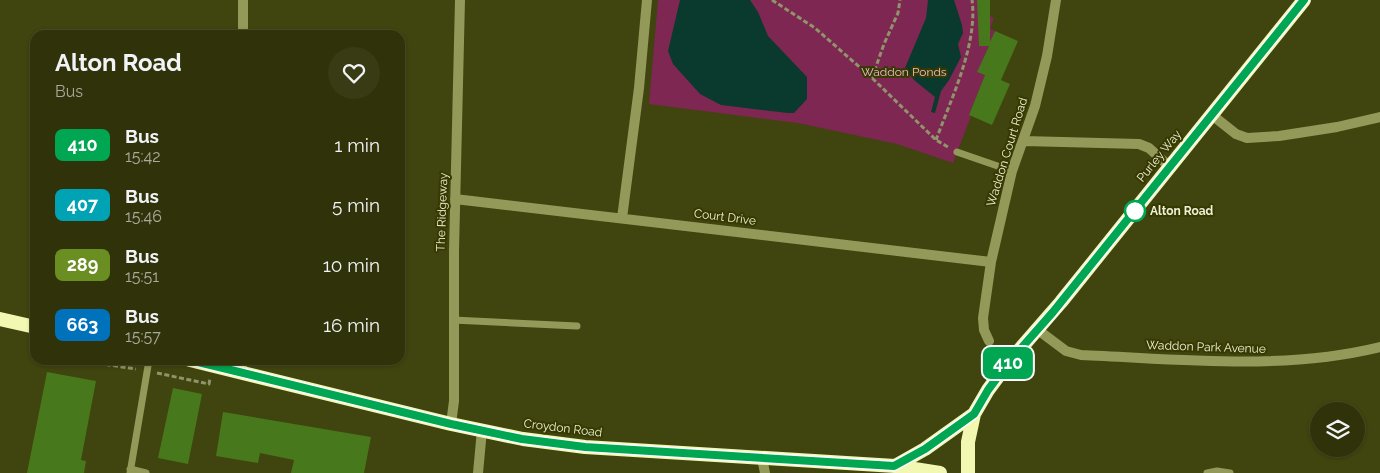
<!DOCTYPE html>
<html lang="en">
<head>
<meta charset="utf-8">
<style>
	body { margin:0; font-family:Raleway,sans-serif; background:#383b13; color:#f1f3f6; height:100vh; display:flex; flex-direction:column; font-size:19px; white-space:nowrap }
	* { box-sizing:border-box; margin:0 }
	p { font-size:16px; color:#a8aa9c }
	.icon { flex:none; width:28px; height:28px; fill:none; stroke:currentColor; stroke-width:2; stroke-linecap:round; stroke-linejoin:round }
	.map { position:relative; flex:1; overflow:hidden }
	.side { position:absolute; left:30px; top:30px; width:375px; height:335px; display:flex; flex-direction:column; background:#30330a; border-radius:15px; box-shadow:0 1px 4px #0004,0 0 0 1px #4b4e2b }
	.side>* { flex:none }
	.badge { padding:0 10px; border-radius:8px; font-size:18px; line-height:32px }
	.tools { position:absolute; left:1310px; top:402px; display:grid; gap:10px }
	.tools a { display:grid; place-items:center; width:55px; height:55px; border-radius:50%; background:#30330a; box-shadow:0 1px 4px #0004,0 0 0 1px #4b4e2b; font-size:25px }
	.map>.badge { position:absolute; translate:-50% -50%; box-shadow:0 0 0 2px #fff }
	.round { display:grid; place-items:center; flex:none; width:52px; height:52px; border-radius:26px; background:#383b13 }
	.summary { display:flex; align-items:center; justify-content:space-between; height:85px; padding:0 25px }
	h1 { font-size:24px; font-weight:700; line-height:38px }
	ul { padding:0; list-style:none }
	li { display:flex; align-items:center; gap:15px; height:60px; padding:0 25px }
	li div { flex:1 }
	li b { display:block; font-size:19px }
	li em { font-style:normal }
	li .badge { min-width:55px; font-weight:700; text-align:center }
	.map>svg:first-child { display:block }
</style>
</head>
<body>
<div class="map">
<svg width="1380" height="473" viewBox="0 0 1380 473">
	<rect width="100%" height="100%" fill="#40440e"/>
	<path fill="#7e2752" d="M658,0H990V16L994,18L990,29L995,31L978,72L985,75L969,115L971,116L953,163L897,144L798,123L649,104Z"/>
	<path fill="#0a392e" d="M680,0H750L758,12L768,36L807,77V99L794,113H788L721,105L700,94L673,64L668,51Z
		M928,0H954L962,25L963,33L958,44L961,57L949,80L941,91L935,113L931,112L935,97L914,80L905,68L926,18Z"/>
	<path fill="#47781c" d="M977,0H990V42L995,31L1018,41L1001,80L1010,84L992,125L969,115L985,75L977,72L989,46H979Z
		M47,372L96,381L81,460L86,461L84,473H27Z
		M173,388L202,394L188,464L158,458Z
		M223,412L371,437L364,473H291L294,460L260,453L258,463L216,456Z"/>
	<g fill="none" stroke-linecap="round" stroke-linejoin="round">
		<path stroke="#90946a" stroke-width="3" stroke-dasharray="5 2.5" stroke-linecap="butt" d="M772,0L815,28L872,78L936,140L948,147
			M872,78L884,44L898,13L900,0
			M936,140C951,99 978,44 972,0
			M76,360L136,369
			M987,367V353
			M157,373L209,384L210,378"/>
		<path stroke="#929959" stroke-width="7" d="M957,152L1012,171
			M453,320L577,326
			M130,469L146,473
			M130,473L149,360
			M1207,473L1217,471L1230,473"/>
		<path stroke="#929959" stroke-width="10" d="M243,0V35
			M1212,115L1236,134L1247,138L1279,136L1337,127L1380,117
			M1024,141L1139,144L1149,148L1170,167
			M455,199L991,262
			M622,218L639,88L647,0
			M1038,330L1066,351L1081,355C1181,359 1281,371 1380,347
			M989,341L984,330L983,318L991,262L1012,171L1035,106L1047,56L1056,0
			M241,372L243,360
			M451,424L454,401V251L460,0
			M762,458L765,473
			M478,473L482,430"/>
		<path stroke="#f2f8b2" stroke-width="14" d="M0,319L35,327
			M190,360L451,424L523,439L585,447L895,466L940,473
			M895,466L925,449L974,414
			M968,473V442L974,414L988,390L1008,363L1061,302L1304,0"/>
	</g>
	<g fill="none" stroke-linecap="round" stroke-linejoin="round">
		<defs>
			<path id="line" d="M190,360L451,424L522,439L585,447L894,466L925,449L974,414L988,390L1008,363L1053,312L1304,0"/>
		</defs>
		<use href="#line" stroke="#fff" stroke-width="11"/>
		<use href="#line" stroke="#00a651" stroke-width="8"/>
	</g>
	<circle fill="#fff" stroke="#00a651" stroke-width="2.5" cx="1135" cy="211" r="10"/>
	<g text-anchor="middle" stroke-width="4" stroke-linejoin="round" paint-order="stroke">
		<g font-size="12" fill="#f1bdd1" stroke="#363a01">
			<text x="904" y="76">Waddon Ponds</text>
		</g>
		<g font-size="12" fill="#edf1d5" stroke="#363a01">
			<text transform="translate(1007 152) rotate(-73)" y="4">Waddon Court Road</text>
			<text transform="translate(1159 156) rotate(-51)" y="4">Purley Way</text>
			<text transform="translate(442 212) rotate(-88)" y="4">The Ridgeway</text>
			<text transform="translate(725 217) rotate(7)" y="4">Court Drive</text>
			<text transform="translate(1206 347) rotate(2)" y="4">Waddon Park Avenue</text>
			<text transform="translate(563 428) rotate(7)" y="4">Croydon Road</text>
		</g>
		<g font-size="12" font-weight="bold" fill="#edf1d5" stroke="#363a01" text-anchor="start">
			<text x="1150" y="215">Alton Road</text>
		</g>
	</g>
</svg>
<div class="tools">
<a><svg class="icon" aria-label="layers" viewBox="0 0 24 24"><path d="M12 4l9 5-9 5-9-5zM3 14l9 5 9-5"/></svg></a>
</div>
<b class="badge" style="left:1008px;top:363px;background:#00a651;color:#fff">410</b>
<section class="side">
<div class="summary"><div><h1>Alton Road</h1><p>Bus</p></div><a class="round"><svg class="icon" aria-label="heart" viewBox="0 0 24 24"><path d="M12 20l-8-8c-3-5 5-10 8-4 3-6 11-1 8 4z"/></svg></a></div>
<ul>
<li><span class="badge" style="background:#00a651;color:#fff">410</span><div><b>Bus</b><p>15:42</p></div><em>1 min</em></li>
<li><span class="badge" style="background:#00a3b4;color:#fff">407</span><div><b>Bus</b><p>15:46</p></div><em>5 min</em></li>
<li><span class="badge" style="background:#6b8e23;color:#fff">289</span><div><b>Bus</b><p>15:51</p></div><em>10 min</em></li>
<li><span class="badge" style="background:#0072bc;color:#fff">663</span><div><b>Bus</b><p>15:57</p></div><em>16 min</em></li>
</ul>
</section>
</div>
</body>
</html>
